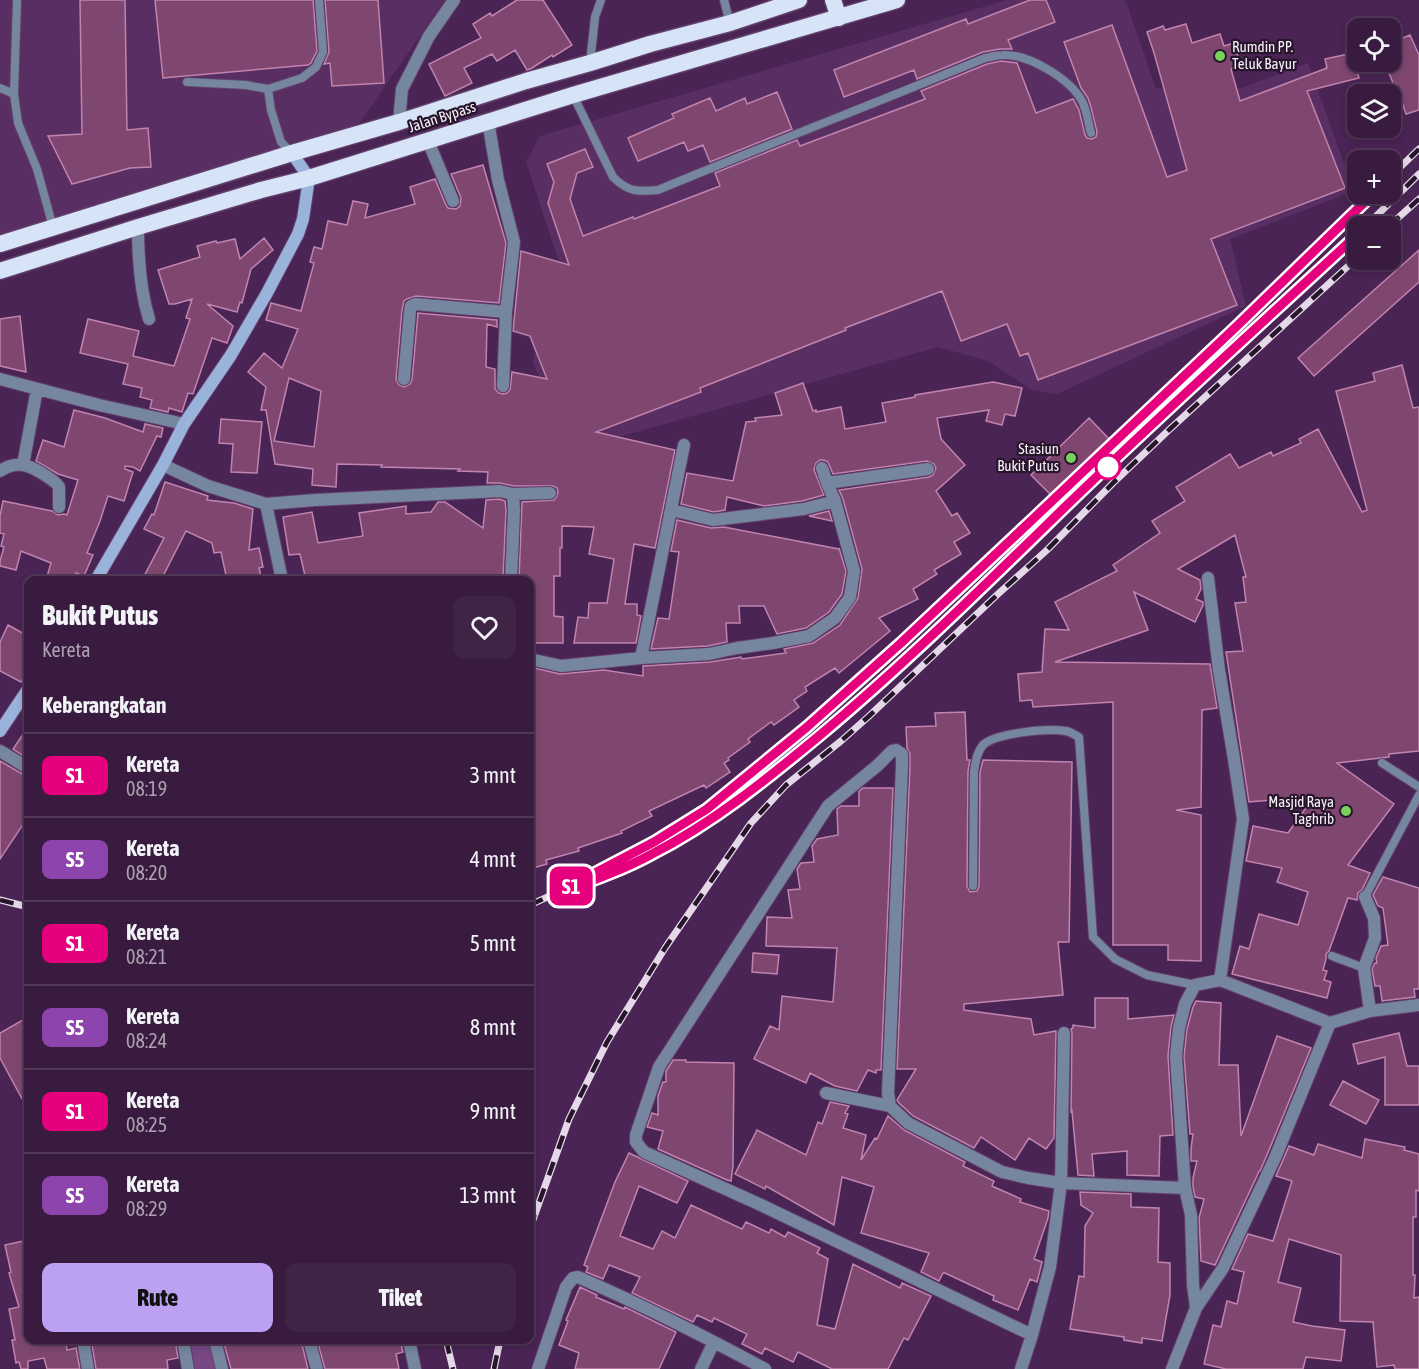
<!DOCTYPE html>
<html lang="id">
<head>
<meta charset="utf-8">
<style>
	body { margin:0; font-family:"Asap Condensed",sans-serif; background:#3f2446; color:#f1f3f6; height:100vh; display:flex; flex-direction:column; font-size:22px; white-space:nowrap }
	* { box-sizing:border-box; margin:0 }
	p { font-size:20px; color:#aba1b0 }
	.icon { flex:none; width:33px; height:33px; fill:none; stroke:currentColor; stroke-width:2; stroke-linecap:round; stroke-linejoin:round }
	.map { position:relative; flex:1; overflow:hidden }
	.details { position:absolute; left:24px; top:576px; width:510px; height:768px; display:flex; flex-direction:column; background:#381b3f; border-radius:12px; box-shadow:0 3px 9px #0003,0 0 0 2px #523959 }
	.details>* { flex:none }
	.badge { padding:0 12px; border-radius:9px; font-size:21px; line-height:39px }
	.buttons { position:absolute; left:1347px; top:18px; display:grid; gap:12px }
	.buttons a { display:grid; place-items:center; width:54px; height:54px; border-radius:12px; background:#381b3f; box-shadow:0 3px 9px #0003,0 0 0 2px #523959; font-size:30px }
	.map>.badge { position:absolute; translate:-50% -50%; box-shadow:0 0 0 3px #fff }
	h2 { padding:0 18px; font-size:22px; line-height:54px }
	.round { display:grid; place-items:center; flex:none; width:63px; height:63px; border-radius:12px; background:#3f2446 }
	.head { display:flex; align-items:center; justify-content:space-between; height:102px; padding:0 18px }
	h1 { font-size:28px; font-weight:800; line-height:45px }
	.cta { display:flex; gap:12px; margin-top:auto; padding:12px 18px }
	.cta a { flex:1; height:69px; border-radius:12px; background:#bca0f2; color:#111; font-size:24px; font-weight:800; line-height:69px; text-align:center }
	.cta a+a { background:#3f2446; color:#f1f3f6 }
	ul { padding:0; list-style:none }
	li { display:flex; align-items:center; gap:18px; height:84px; padding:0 18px; border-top:2px solid #523959 }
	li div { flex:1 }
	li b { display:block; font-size:22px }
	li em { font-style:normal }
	li .badge { min-width:66px; font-weight:700; text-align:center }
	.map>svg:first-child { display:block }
</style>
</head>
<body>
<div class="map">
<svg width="1419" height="1369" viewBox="0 0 1419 1369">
	<rect width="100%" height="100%" fill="#4a2454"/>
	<path fill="#592f63" d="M0,0H445L347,141L0,250Z
		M1007,0H1123L1126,2L1156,89L1203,78L1215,98L1308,63L1354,191L1230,239L1246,306L1057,394L1032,390L988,361L938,347L590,445L563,438L533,363L535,345L579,322L526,162L540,136Z"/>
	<path fill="#784885" d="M190,1340H211L220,1369H195Z"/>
	<path fill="#7f476f" stroke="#c184ae" stroke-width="1.5" fill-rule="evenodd" d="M80,0H125L127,130L148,128L151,167L130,168L72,184L48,136L82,134Z
		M155,0H313L317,51L311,63L308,65L163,78Z
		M325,0H378L384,83L332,86L330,63L324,64L329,52Z
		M517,0H543L572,45L553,57L552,55L532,68L527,70L515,50L497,61L492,54L464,68L472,83L445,96L429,64L481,38L473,24L490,13L492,16Z
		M1030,0H1046L1055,22L1008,40L1012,49H1000L983,52L917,79L914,70L844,97L834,70L966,19L968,24Z
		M1186,24L1192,43L1220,34L1224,46L1234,43L1241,66L1231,69L1240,101L1327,68L1325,59L1353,53L1359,78L1307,91L1345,188L1211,239L1237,305L1038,380L1028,353L1020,356L1007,324L961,341L942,291L845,328L846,330L700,388L701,392L596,432L675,450L655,548L634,544L625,604H637V615L641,616L636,643H574L578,617L588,618L589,603H607L614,559L589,554L594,527L562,526V548H560V576H554V616L563,617V643H530V579H519L522,502L554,500L557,496L558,492L557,488L553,486H514L500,483H487L488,472L458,471L460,469L381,467L382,465L337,464L336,487L312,485L313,469L275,464L266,410H261L266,387L248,372L264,353L282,368L298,329L266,320L271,303L301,311L314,263L310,262L314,247L322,249L328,221L347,225L353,201L368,204L365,218L415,204L410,187L435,179L446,205L448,208L456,209L460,206L461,198L451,174L483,165L506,243L499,303L416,296L407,299L404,301L402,310L396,379L399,385L404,387L410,384L412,380L418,313L497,320V327L487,324L486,367L495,369V389L499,393L503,394L507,393L510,390L512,372L547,379L530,336L513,331L521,251L569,265L548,203L554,182L547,164L585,149L593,167L577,173L570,199L583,236L633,217L634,219L720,186L715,173L797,140L800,146L925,99L921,91L987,64L1001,61L1017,63L1036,113L1073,99L1079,110L1085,135L1087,138L1092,139L1096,137L1097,132L1091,107L1088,98L1081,88L1064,42L1112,25L1167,177L1187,170L1154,53L1147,32L1163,26L1165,30ZM289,378L321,391L314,447L274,441Z
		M1410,35L1419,55V110L1406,114L1396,84L1394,85L1384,62H1390V43Z
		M777,92L792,129L710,162L703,145L688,151L684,142L638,161L628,138L674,118L672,114L710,98L716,111L745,98L747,104Z
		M264,238L273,250L251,269L242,303L240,302L237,312L207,304L233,326L227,343L212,338L193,394L188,393L182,412L169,408L168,412L150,408L152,400L140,397L142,388L123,384L128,364L80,353L88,319L139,331L133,356L174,366L190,319L186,318L192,299L175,304H169L158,270L200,257L197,246L216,241L217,243L235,239L240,259Z
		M1419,250V282L1314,376L1298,358Z
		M20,316L26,372L0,366V319Z
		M1402,365L1413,408L1419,407V751L1389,754V757L1337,763L1394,804L1348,865L1370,873L1362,890L1358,893L1357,900L1348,898L1329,951L1326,954V959L1323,970L1327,971L1324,980L1331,982L1327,998L1232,974L1240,946L1249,949L1259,914L1298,925L1308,892L1277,882L1282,868L1246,861L1253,826L1288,833L1313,798L1285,801V799L1249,802L1226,652L1243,651L1235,603L1246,602L1243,577H1246L1235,535L1178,569L1200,580L1201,589L1196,599L1203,602V605L1195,622L1134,592L1148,630L1055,662L1210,664L1217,708L1202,710L1201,807L1176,810L1201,815V961L1168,960V945H1113V702L1033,707L1032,700L1020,701L1018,674L1042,672L1045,629L1069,630L1055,602L1117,571L1113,565L1160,533L1152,521L1185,501L1176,487L1230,454L1239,468L1271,452L1273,456L1301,443L1299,439L1318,429L1362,512L1367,510L1336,391L1375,381L1373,373Z
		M993,382L1022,388L1015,416L1005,414L1002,425L986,421L989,410L937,418L941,439L965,465L936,491L952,516L957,513L970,533L954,542L961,554L934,570L937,574L913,589L918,599L879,618L890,631L839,673L835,668L805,687L807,691L794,700L799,707L774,725L771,722L748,739L750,742L728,758L729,760L724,763L730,772L706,788L704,785L649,811L652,816L621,831L622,833L578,848L579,851L546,860L547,864L530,869V667L560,674L604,670L643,676V666L710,662L741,657L742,659L786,653L784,649L813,643L840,625L858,598L862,569L843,499L839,490L929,477L933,475L936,468L934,464L927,461L833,474L828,462L824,460H820L816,463L814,470L824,495L802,501L764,506L727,497L725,510L714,512L681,504L687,473L733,481L746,422L756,421L755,418L782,415L775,393L803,383L813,411L816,410V412L841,407L845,429L886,422L882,403L915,397V395Z
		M74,410L105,418L143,432L145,424L163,428L161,437L157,436L140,471L133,467L125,466V469L133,472L124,501L108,496L100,521L87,553L93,555L84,576L76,573L75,580H46L51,563L21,551L16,570L0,566V561L4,547L1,546L4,534L0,533V516L3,501L52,511L58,515L64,514L67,515L78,480L58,474L36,461L43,440L64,447Z
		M1089,418L1111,441L1053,497L1031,475Z
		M221,419L262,422L257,473L231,472L233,444L219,443Z
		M165,482L208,496L207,500L234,503L253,509L249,550L259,548L263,567L259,568L262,580H227L221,552L214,553L212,543L186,531L161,580H142L164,538L144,529L152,514L154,515Z
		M499,499L505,501L506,510L503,579L306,580L300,554L289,555L283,517L312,512L318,543L363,536L359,513L406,506V514L431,512L438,502H445L483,528L486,500Z
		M829,511L832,521L809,516Z
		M677,520L711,528L724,527L839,549V548L846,571L842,594L829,612L806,628L777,634L764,606H739L740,623H726L727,642L708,646L651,649L658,618L669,619L679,552L671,551Z
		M8,625L28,636V669L21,682L0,671V642Z
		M965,712L967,760H970L968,771L967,886L970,892L977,891L979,886L980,772L983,760L1072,762L1069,942H1058L1063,995L964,1004V1010L1031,1019L1034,1035L1056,1031L1054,1138L1046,1149L1029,1138L1015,1160L981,1137L974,1148L913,1116L898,1102L897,1100L916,1069H897L910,766V754L907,748L906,727L936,726L935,713Z
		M28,727V759L13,749Z
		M0,761L24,775L28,776V817L0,859Z
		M863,788H893L881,1070H876V1073L868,1070L857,1091L835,1086L810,1073L806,1083L754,1059L770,1026L779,1030L782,996L833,1002L837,948L766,946L767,917L792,918L788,890L800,889L797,869L801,863L814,862L812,846L817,839L838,835L837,809L841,806H859V791Z
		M1383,877L1419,888V989H1414L1415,997L1382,1001L1380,986H1375L1372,969L1375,963H1377L1376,958L1381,946L1388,945L1383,908L1378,906L1373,895Z
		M753,953L779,955L777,974L752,972Z
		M1095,998H1128V1019L1174,1015L1171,1027L1168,1056L1173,1135L1160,1136L1159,1176L1127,1175V1151L1092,1154L1094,1176L1078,1175L1072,1111L1071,1113L1072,1033L1071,1029L1073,1028V1025L1095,1028Z
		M1196,1001L1221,1003L1219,1065H1238L1241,1136L1277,1036L1311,1048L1267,1155L1260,1171H1259L1257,1176L1215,1265L1201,1261L1199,1218L1204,1199L1195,1197L1193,1187V1178L1197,1161H1191V1149L1193,1134H1190L1184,1056L1187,1029L1193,1007Z
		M28,1017V1110L0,1058V1033Z
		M1399,1033L1407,1066H1419V1105H1385V1057L1358,1064L1353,1044Z
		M673,1060H686V1062L734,1063L733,1166L731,1181L727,1180L658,1149L663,1131L647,1127L652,1113L658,1115V1096L663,1082H666V1071Z
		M1343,1081L1379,1100L1366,1124L1330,1105Z
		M830,1102L849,1106L845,1113L848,1114L843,1128L866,1135L861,1160L875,1138L877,1139L888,1116L904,1130L965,1162L963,1166L994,1181L992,1186L1021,1199L1020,1202L1049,1211L1048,1218L1034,1259L1042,1262L1037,1282L1030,1279L1018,1310L993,1300L994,1296L945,1273H943L939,1281L921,1272L929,1253L861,1233L874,1187L842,1177L834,1225L766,1186L765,1189L735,1174L757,1130L806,1155L818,1122L822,1124Z
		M1365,1139L1405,1147L1404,1150L1419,1154V1191L1416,1190V1217H1413V1275H1415L1414,1298L1419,1297V1369H1395L1394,1365L1377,1367L1373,1322L1340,1321L1341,1255L1289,1239L1278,1282L1301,1288L1293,1322L1312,1326L1345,1330L1341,1361L1306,1357L1303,1369H1226L1204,1364L1213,1325L1221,1327L1227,1301L1237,1304L1244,1272L1232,1269L1248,1234L1273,1241L1292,1181L1276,1176L1289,1146L1314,1155L1318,1144L1362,1158Z
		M629,1153L688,1181L677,1203L639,1186L620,1236L653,1249L662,1231L675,1238L691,1205L742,1229L746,1222L769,1233L771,1229L785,1237L788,1232L820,1248L817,1253L828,1259L817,1325L835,1329L853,1264L900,1288L902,1283L931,1296L908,1340L904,1338L888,1369H832L798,1352L793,1362L765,1348L762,1354L742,1344L747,1334L714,1318L712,1322L697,1315L693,1322L632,1293L640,1277L609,1265L603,1279L586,1272L588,1267L584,1265L615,1182Z
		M1080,1192L1131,1194V1207L1159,1208L1158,1262L1170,1263V1295L1162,1341L1142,1338V1343L1124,1340V1337L1070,1329L1079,1276L1084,1277L1085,1226L1093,1213L1081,1205Z
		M28,1240V1340H66L67,1350L76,1348L80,1369H47L44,1358L28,1361V1369H21L19,1362L16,1363L12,1340H15L9,1309L19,1307L9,1273L11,1272L5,1245Z
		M580,1287L597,1295L596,1297L624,1309L625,1307L676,1332L659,1369H575L579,1353L559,1345L568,1321L566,1320Z
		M98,1340H175L178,1358L167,1360L168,1369H96L92,1345L99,1344Z
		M223,1340H301L308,1369H231Z
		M317,1340H400L403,1352L396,1354L399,1369H325Z"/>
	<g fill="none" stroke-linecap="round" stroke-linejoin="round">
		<defs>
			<path id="service" d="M17,0L14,94L18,123L37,169L53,227
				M724,0L730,23
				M590,63L595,17L601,0
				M187,82L246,85L268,89
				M0,88L14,94
				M573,95L613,177C628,192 638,192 658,190C766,145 876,103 985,58C991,57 997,55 1003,55C1029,54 1070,79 1082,101C1087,110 1088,123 1091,133
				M292,153L281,142L271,110L268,89L302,78L316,67L323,52L319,0
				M1382,763L1419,787
				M973,886L974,771C976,762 976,753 983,745C996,733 1048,728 1066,731C1071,732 1075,735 1079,737L1093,937L1115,959L1147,975L1195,985
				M1365,897L1419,795
				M1332,956L1364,968"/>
			<path id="minor" d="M488,121L498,180L514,242L506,312L503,386
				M399,122L402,89L429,36L454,0
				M428,141L453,201
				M138,227C138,258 140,290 149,319
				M0,379L99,405L184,424
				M404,379L410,311L411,306L415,304L506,312
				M23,465L37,389
				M163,465L208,486L266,504L315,500L500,491L513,494L514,510L511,580
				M0,471C6,467 15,464 23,465C32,466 55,480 59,487V507
				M827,483L928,469
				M513,494L550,493
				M266,504L282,580
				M672,510L713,520L804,509L835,501
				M1208,578L1219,670L1234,759L1243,819L1220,980
				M641,658L684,445
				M530,659L561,666L641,658L709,654L737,648L773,643L809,636L835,618L850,597L854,571L835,501L827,483L822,468
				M0,751L28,768
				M1365,897L1374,918L1375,938L1364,968L1370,1011
				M826,1093L890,1106
				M1196,1308L1193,1285L1191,1215L1185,1188L1176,1056L1179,1028L1185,1004L1195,985L1220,980L1330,1023
				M1032,1335L1050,1267L1061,1183L1064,1033
				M83,1340L88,1369
				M183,1340L188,1369
				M215,1340L222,1369
				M309,1340L317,1369
				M409,1340L415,1369
				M538,1369L566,1287L573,1278L578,1277C642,1305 704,1336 765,1369
				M701,1369L714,1342
				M1021,1369L1032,1335L761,1205L644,1152L636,1142V1135L659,1067L828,806L878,765L892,751L896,750L902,754V766L888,1093L890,1106L908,1123L1002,1172L1028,1178L1061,1183L1185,1188
				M1172,1369L1196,1308L1223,1268L1275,1158L1330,1023L1370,1011L1419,1005"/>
			<path id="secondary" d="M96,580L163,465L184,424L231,355L267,293L298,234L303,219L309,178L292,153
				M0,731L28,689"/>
			<path id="trunk" d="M833,0L839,18
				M0,244L292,153L399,122L526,81L590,63L650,44L730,23L799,0
				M0,271L138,227L261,190L309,178L573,95L897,0"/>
		</defs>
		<use href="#service" stroke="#62416c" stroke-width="10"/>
		<use href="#minor" stroke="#62416c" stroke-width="14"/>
		<use href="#secondary" stroke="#62416c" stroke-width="14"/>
		<use href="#trunk" stroke="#62416c" stroke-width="19"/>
		<use href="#service" stroke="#76869f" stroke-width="8"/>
		<use href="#minor" stroke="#76869f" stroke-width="12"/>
		<use href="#secondary" stroke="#9ab3da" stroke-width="12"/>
		<use href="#trunk" stroke="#d7e4f8" stroke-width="16"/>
		<defs>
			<path id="rail" d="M1390,177L1419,149
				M1366,226L1419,174
				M1389,226L1419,199
				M622,868C695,835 759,786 820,735C893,674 960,607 1029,542C1137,438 1248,337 1358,234
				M0,900L28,907
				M530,905C590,878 652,847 706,809C733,792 757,769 781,749C822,714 862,679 901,643L1238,325L1373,194
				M530,1228L569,1119L607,1042L665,948L751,823L786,785L841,741L868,717L998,594L1047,550L1113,483L1171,428L1358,257
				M446,1340L453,1369
				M494,1369L500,1340"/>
		</defs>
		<use href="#rail" stroke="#e5d9e9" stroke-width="7"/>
		<use href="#rail" stroke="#27162b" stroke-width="4.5" stroke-dasharray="14" stroke-linecap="butt"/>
	</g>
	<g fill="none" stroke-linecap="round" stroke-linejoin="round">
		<defs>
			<path id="line" d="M1358,234C1260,325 1161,414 1065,507C985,585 905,664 819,736C767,779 713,823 652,854C621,871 588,882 555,894L654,842L707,809L807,727L901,643L1033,519L1238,325L1373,194"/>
		</defs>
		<use href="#line" stroke="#fff" stroke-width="14"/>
		<use href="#line" stroke="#e6007e" stroke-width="9"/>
	</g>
	<g fill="#76d25a" stroke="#27162b" stroke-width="2">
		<circle cx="1220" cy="56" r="6"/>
		<circle cx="1071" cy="458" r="6"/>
		<circle cx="1346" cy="811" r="6"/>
	</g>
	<circle fill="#fff" stroke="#e6007e" stroke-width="3" cx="1108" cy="467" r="12"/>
	<g text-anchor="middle" stroke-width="4.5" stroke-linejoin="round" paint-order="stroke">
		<g font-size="15" fill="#f9f0fc" stroke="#27162b" text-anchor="end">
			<text x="1232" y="52" text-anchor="start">Rumdin PP.<tspan x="1232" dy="17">Teluk Bayur</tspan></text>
			<text x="1059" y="454">Stasiun<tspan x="1059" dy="17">Bukit Putus</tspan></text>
			<text x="1334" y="807">Masjid Raya<tspan x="1334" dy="17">Taghrib</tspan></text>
		</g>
		<g font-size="15" fill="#f9f0fc" stroke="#27162b">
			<text transform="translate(442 117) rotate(-18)" y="5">Jalan Bypass</text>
		</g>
	</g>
</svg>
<div class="buttons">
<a><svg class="icon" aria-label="locate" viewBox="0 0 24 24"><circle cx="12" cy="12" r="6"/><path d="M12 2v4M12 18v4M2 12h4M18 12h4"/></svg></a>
<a><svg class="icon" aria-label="layers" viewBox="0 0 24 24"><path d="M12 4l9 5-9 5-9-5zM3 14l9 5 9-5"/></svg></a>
<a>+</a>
<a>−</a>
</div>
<b class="badge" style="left:571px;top:886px;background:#e6007e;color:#fff">S1</b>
<section class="details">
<div class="head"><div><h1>Bukit Putus</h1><p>Kereta</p></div><a class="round"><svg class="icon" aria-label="heart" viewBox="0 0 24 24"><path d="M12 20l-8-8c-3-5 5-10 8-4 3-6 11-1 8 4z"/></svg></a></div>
<h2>Keberangkatan</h2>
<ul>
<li><span class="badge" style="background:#e6007e;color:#fff">S1</span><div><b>Kereta</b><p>08:19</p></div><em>3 mnt</em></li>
<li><span class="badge" style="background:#8e44ad;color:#fff">S5</span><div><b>Kereta</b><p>08:20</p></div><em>4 mnt</em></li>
<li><span class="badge" style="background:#e6007e;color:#fff">S1</span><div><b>Kereta</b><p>08:21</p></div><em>5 mnt</em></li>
<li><span class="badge" style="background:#8e44ad;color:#fff">S5</span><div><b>Kereta</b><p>08:24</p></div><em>8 mnt</em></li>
<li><span class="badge" style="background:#e6007e;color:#fff">S1</span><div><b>Kereta</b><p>08:25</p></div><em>9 mnt</em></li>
<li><span class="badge" style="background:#8e44ad;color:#fff">S5</span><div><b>Kereta</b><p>08:29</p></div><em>13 mnt</em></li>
</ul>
<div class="cta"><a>Rute</a><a>Tiket</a></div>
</section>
</div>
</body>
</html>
